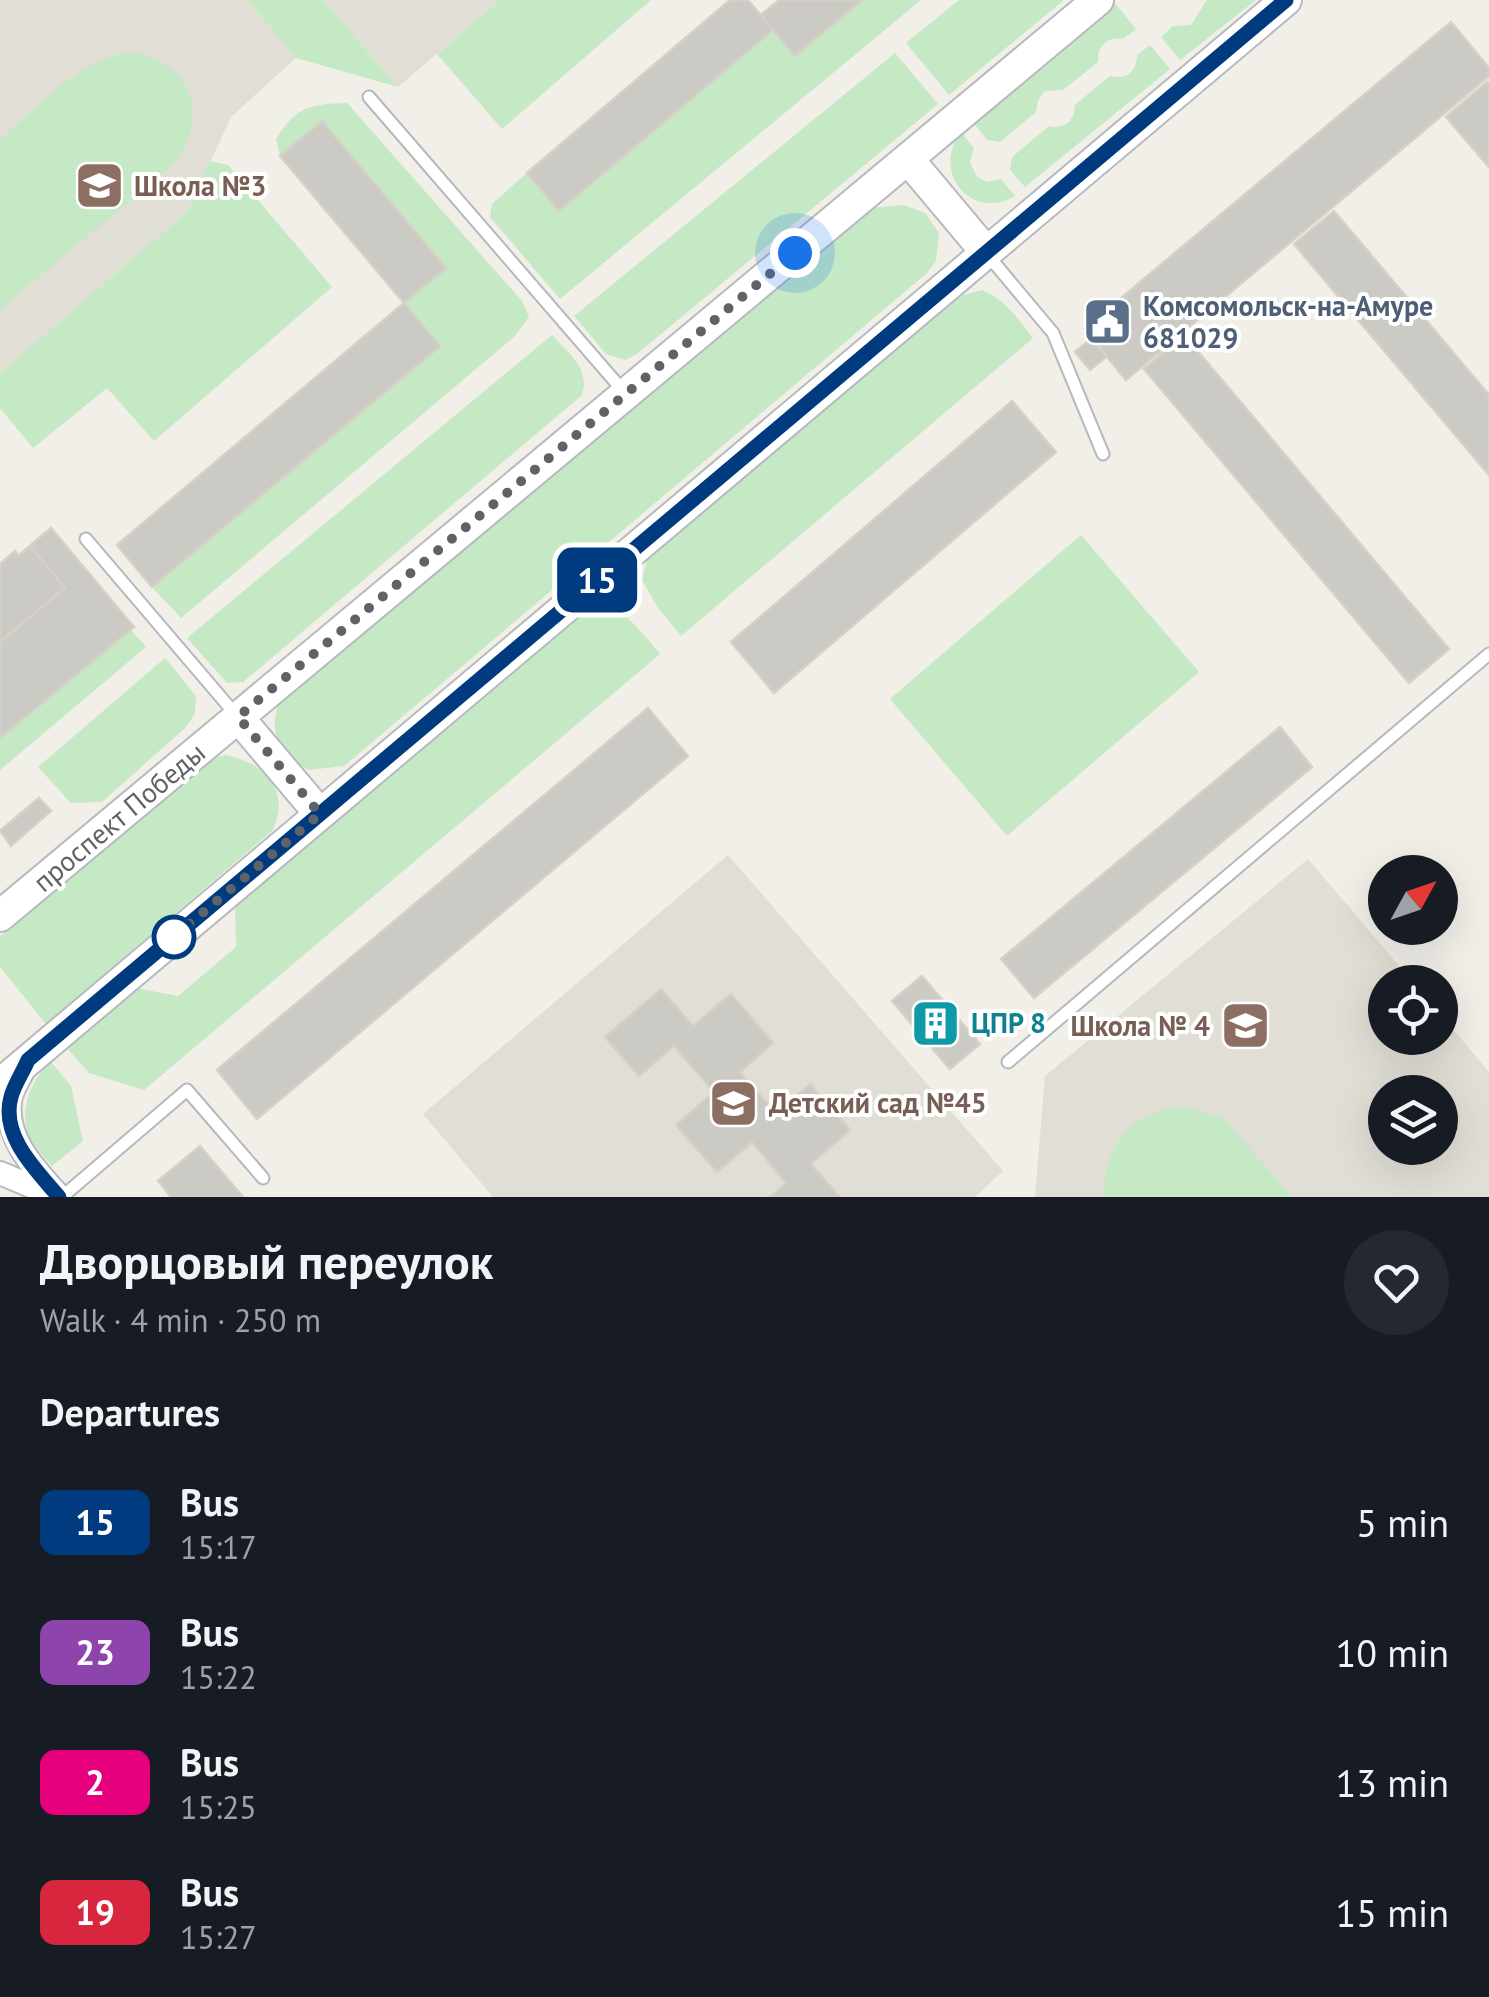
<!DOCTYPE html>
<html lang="en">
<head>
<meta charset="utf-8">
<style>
	body { margin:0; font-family:"PT Sans",sans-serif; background:#242831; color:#f1f3f6; height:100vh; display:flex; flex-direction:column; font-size:38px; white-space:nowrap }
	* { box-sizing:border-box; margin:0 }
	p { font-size:32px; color:#9ea1a6 }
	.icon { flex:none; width:55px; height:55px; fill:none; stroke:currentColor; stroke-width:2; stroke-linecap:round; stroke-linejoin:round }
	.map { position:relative; height:1197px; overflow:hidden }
	.details { display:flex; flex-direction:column; background:#171b24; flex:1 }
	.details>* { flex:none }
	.badge { padding:0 20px; border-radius:15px; font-size:35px; line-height:65px }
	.needle { width:65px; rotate:50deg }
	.controls { position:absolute; left:1368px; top:855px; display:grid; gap:20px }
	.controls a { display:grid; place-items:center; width:90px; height:90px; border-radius:50%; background:#171b24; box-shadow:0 10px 40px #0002; font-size:50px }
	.you { position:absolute; width:50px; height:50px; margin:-25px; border:8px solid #fff; border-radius:50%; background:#1a73e8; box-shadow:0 0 0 15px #1a73e833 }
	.map>.badge { position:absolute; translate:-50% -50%; box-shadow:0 0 0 5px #fff }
	h2 { padding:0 40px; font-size:38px; line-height:90px }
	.round { display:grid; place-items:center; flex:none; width:105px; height:105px; border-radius:52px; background:#242831 }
	.head { display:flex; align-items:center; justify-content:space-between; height:170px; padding:0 40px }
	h1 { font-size:48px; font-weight:600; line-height:75px }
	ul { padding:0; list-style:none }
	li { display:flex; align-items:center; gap:30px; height:130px; padding:0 40px }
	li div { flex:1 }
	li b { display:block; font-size:38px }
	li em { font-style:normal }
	li .badge { min-width:110px; font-weight:700; text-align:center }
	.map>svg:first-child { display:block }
</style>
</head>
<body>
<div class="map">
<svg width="1489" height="1197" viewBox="0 0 1489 1197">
	<rect width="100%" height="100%" fill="#f1efe8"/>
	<path fill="#e1ded6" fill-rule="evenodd" d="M0,0H247L296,58L231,117L187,212L0,373Z
		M323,0H500L398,87Z
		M728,855L1003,1171L975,1197H493L423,1114Z
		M1308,859L1413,982H1385V1038H1440V1014L1489,1072V1197H1035L1045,1076ZM1385,1092H1440V1148H1385Z"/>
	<path fill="#c5e8c5" d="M247,0H323L398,87L296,58Z
		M500,0H651L502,129L437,54Z
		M862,0H921L560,299L490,217L492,204L527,173L560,211L773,30L796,56Z
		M959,0H1064L949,95L906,43Z
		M1207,0H1256L1180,60L1161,37L1173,26L1191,25Z
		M1115,3L1136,29L1123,39C1107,36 1097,46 1098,62L1063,90L1045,91L1038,100L1036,112L1000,142L987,140L973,122Z
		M1150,45L1170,69L1025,187L1010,170L1012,157L1049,126C1064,130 1075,121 1075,105L1110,76C1126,80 1137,72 1137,55Z
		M133,52C191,65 210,113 176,162L0,309V139C38,107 83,56 133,52Z
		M895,53L938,104L637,354L625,360L606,354L574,316Z
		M347,103L522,301L529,317L515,336L181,618L152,587L439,346L404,303L446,267L323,122L280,156L276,139C297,106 310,104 347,103Z
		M961,132L974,148L970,162L977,177L988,182L1001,179L1015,196C970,222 931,171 961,132Z
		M210,161L228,165L332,287L154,441L107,388L33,448L0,408V373L187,212Z
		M904,205L925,213L939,233L936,261L927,273L344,766L308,770C273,750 267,726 284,690L867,208Z
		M982,290C1006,300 1018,319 1033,338L681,636L658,608L642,580L648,554L957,297Z
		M552,335C568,353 591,369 582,395L243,682L227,683L187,638Z
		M1081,535L1199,672L1007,836L890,699Z
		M591,605C623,603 642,633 660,654L144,1090L89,1073L66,1047L136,988L178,996L236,947L235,905Z
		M131,630L146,647L0,770V738Z
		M165,658L196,696L195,714L185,728L102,802L71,803L38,767Z
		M226,755C265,763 291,791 273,830L46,1024L0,967V936L212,758Z
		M51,1062L71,1086L83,1141L52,1166C45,1158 37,1150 31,1141C17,1116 30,1079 51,1062Z
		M1188,1107L1224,1119L1292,1197H1105C1101,1146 1136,1107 1188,1107Z"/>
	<path fill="#cccac5" stroke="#d6d1c6" stroke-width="2.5" d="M730,0H748L773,30L559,211L527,173Z
		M779,0H862L795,56L761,15Z
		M1451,22L1489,68V76L1126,380L1084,329Z
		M1487,82L1489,84V167L1446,117Z
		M322,121L446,268L404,303L280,156Z
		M1334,211L1489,395V475L1294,244Z
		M404,303L440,346L152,587L117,545Z
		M1184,335L1449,649L1409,683L1144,369Z
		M1092,338L1107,356L1090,370L1075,352Z
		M1012,401L1056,452L774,693L731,642Z
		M51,528L134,627L0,738V564L15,551L18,556Z
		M30,546L65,588L0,642V564L15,551L18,556Z
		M648,708L688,756L257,1119L217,1070Z
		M1280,727L1312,767L1034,998L1001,959Z
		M39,798L51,811L11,846L0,831Z
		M922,976L980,1044L950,1069L892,1001Z
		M661,989L693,1026L731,994L773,1043L740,1072L776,1113L810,1084L850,1130L811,1164L840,1197H770L786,1183L752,1142L717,1172L676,1125L714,1092L674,1046L639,1076L605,1037Z
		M200,1146L243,1197H171L158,1181Z"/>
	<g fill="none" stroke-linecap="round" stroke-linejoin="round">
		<defs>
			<path id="lane" d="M369,97L625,393
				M986,253L1053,333L1103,454
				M86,539L236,715
				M1008,1062L1489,654
				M62,1197L187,1090L263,1178"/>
			<path id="street" d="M26,1065C21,1076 11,1090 10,1101C5,1140 36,1170 60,1197
				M0,1173L52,1195"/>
			<path id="secondary" d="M908,159L986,252
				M238,717L320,814
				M0,916L1098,0
				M0,1084L1286,0"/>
		</defs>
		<use href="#lane" stroke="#b5b8bc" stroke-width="15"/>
		<use href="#street" stroke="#b5b8bc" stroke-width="26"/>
		<use href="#secondary" stroke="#b6babf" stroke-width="34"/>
		<use href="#lane" stroke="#fff" stroke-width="11"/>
		<use href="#street" stroke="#fff" stroke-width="22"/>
		<use href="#secondary" stroke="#fff" stroke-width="30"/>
	</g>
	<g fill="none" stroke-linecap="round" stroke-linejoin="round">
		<defs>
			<path id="line" d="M59,1197C37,1171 0,1136 11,1097C14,1085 23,1072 28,1060L1286,0"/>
		</defs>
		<use href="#line" stroke="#fff" stroke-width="22"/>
		<use href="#line" stroke="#003b80" stroke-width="15"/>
		<path stroke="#5f6368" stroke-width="10" stroke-dasharray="0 18" d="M174,937L168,942L320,814L238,717L795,253"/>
	</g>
	<defs>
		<symbol id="school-square" viewBox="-11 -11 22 22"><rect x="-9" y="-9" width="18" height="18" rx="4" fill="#8d6e63" stroke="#fff"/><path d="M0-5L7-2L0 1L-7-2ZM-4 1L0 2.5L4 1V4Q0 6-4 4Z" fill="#fff"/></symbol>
		<symbol id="civic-square" viewBox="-11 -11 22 22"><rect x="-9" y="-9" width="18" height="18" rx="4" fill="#5c6f8a" stroke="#fff"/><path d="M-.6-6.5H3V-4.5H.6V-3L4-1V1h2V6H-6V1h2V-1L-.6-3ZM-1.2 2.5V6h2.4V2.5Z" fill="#fff"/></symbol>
		<symbol id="building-square" viewBox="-11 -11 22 22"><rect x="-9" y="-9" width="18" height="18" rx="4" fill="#0f9aa8" stroke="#fff"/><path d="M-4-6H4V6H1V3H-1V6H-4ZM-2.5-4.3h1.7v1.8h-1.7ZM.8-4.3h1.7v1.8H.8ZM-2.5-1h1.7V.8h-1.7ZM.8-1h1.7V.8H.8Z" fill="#fff"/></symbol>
	</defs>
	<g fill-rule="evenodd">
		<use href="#school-square" x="72" y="158" width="55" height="55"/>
		<use href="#civic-square" x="1080" y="294" width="55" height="55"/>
		<use href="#building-square" x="908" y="996" width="55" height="55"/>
		<use href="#school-square" x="1218" y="998" width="55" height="55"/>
		<use href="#school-square" x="706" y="1076" width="55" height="55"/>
	</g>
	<circle fill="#fff" stroke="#003b80" stroke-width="5" cx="174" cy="937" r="20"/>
	<g text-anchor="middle" stroke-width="8" stroke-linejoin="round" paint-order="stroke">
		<g font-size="28" font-weight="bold" fill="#785e54" stroke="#fff" text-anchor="start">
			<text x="134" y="196">Школа №3</text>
			<text x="1210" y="1036" text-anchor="end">Школа № 4</text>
			<text x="769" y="1113">Детский сад №45</text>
		</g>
		<g font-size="28" font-weight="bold" fill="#4e5e75" stroke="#fff" text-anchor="start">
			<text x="1143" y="316">Комсомольск-на-Амуре<tspan x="1143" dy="32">681029</tspan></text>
		</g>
		<g font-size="28" fill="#5f6368" stroke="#fff">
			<text transform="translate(119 817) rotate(-40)" y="10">проспект Победы</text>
		</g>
		<g font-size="28" font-weight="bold" fill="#0d838f" stroke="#fff" text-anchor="start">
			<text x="971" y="1033">ЦПР 8</text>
		</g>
	</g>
</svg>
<div class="controls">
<a><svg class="needle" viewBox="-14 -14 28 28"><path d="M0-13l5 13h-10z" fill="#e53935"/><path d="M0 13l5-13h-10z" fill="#9ea1a6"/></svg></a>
<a><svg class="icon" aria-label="locate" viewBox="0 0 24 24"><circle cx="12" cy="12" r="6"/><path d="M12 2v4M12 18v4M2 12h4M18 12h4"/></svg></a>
<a><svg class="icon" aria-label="layers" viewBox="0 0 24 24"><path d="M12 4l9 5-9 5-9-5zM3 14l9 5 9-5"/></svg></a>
</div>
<div class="you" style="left:795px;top:253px"></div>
<b class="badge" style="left:597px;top:580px;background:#003b80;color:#fff">15</b>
</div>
<section class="details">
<div class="head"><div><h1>Дворцовый переулок</h1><p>Walk · 4 min · 250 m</p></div><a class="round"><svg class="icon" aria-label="heart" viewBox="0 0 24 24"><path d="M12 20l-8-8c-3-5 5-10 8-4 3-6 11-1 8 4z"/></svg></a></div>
<h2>Departures</h2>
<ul>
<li><span class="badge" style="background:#003b80;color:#fff">15</span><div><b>Bus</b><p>15:17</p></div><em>5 min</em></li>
<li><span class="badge" style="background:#8e44ad;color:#fff">23</span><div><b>Bus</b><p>15:22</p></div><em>10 min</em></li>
<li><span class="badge" style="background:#e6007e;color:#fff">2</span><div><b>Bus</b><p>15:25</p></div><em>13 min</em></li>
<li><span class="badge" style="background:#d7263d;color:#fff">19</span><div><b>Bus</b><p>15:27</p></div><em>15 min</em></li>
</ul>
</section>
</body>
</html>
